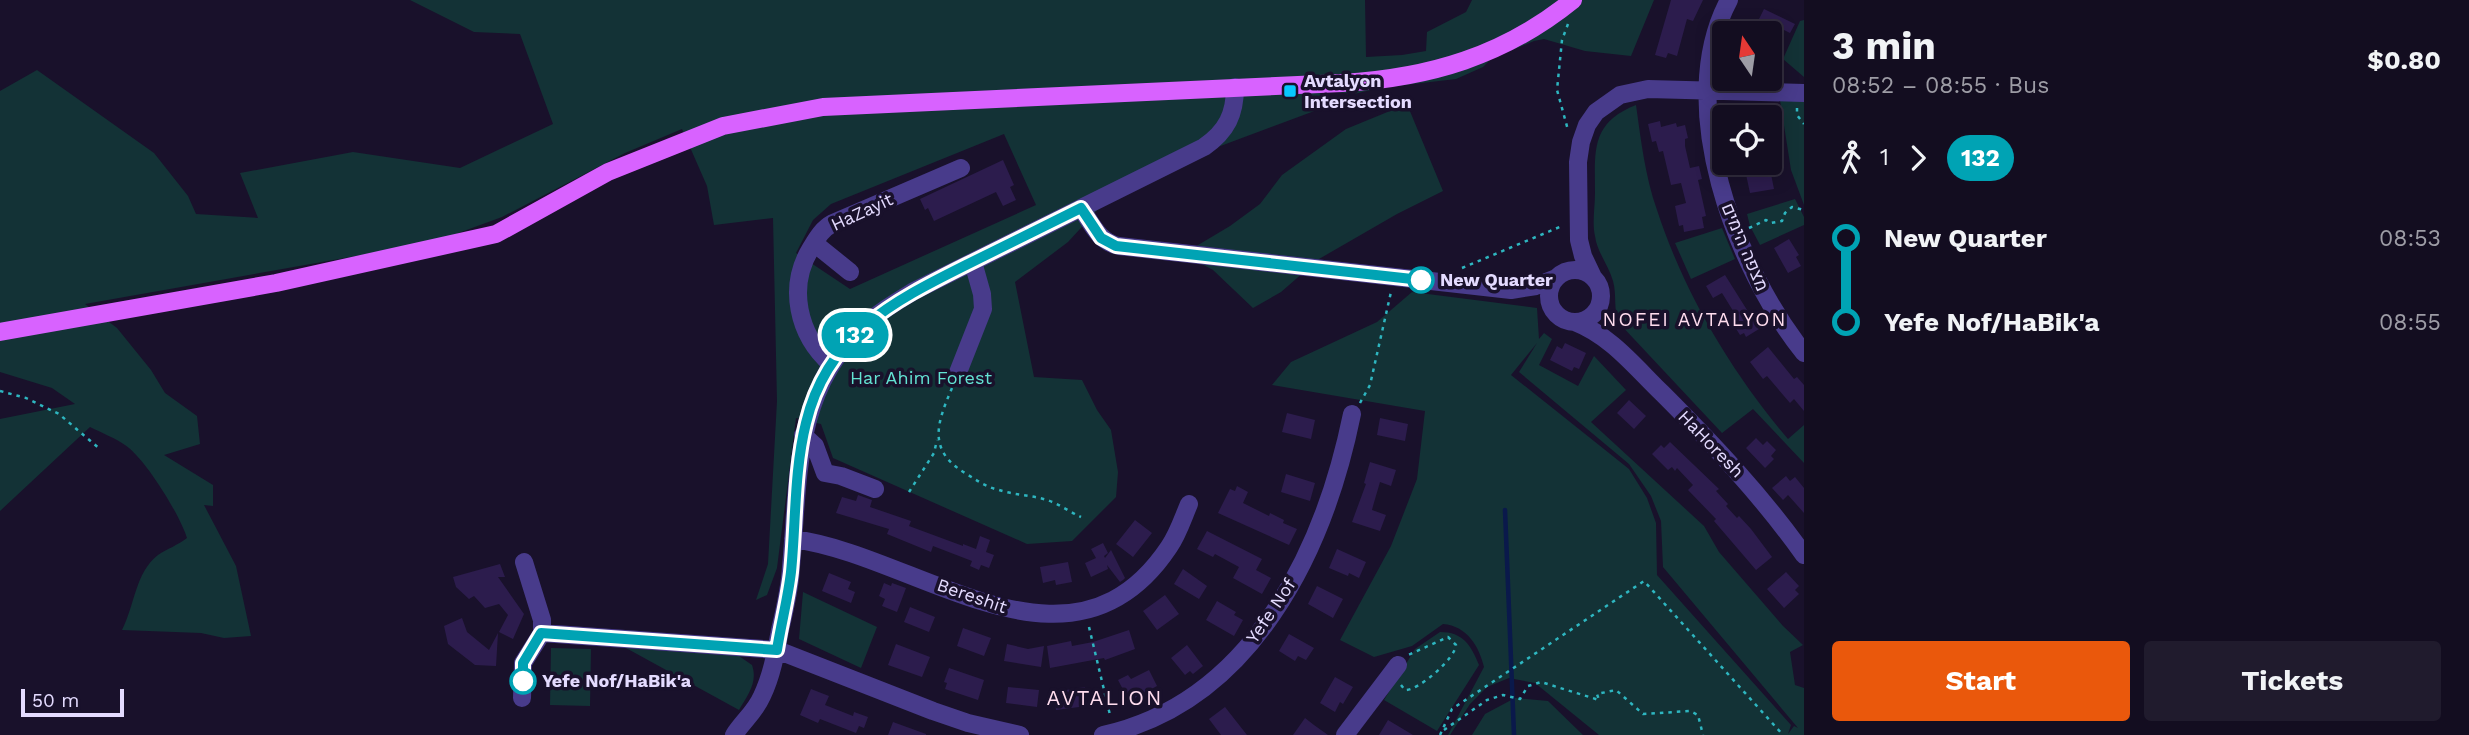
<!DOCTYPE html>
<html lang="en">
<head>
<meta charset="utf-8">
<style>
	body { margin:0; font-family:"Work Sans",Heebo,sans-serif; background:#201b2d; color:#f1f3f6; height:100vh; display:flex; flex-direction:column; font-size:26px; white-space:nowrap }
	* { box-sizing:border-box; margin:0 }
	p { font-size:23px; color:#9d9ca5 }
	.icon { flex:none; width:38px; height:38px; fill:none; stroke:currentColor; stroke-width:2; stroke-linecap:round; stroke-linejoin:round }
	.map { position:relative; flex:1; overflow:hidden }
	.drawer { display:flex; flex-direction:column; background:#130d20; width:665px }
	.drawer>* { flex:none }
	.badge { padding:0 14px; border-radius:23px; font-size:24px; line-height:46px }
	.needle { width:46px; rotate:347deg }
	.controls { position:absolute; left:1712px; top:21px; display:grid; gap:14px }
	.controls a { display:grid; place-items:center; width:70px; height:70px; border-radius:7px; background:#130d20; box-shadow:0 4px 18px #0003,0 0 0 2px #322d3e; font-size:35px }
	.scale { position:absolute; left:21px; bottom:18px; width:103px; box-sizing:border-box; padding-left:7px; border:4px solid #e4dbff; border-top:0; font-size:19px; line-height:24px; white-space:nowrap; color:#e4dbff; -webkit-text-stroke:5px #19112b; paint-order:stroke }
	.map>.badge { position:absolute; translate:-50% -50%; box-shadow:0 0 0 4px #fff }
	.legs { display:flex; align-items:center; gap:10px; height:77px; padding:0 28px; font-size:23px }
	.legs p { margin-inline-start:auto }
	.overview { display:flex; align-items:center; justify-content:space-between; height:119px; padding:0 28px }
	h1 { font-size:38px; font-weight:700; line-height:52px }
	.primary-button { display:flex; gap:14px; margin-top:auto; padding:14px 28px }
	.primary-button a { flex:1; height:80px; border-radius:7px; background:#ea580c; color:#fff; font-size:28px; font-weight:700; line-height:80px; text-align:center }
	.primary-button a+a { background:#201b2d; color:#f1f3f6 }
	ul { padding:0 28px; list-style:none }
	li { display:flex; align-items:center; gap:24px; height:84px; font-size:26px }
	li i { display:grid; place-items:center; width:10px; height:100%; margin:0 9px; background:currentColor }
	li i::after { content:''; width:18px; height:18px; margin:-9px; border:5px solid; border-radius:50%; background:#130d20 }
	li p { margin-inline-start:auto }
	li:first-child i { background:linear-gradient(#0000 50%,currentColor 0) }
	li:last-child i { background:linear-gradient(currentColor 50%,#0000 0) }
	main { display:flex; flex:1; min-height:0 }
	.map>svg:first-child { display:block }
</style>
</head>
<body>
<main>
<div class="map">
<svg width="1804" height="735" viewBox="0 0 1804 735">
	<rect width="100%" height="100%" fill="#19112b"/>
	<path fill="#133236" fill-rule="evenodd" d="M410,0H1365L1366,57L1402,55L1426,51L1427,32L1466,12L1472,0H1654L1631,56L1585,51L1544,39L1534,41L1491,59L1483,67L1456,79L1379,88L1354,94L1319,90L1322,98L1344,100L1175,163L1102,205L1068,242L1015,282L1034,377L1082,380L1097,410L1111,430L1118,472L1116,497L1072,541L1027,544L833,458L821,424L796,418L777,568L767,595L756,600L768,564L777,401L773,218L714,225L707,186L682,129L625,153L502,217L442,239L373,253L85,304L117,328L151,370L165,393L197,416L200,444L164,455L213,485V506L204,505L236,566L251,636L224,638L201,633L122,630C135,605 135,573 158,555C167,549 178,545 187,538C180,515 145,458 125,445C115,438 102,433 90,427L0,511V419L75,404L52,388L0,372V91L37,70L154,153L188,196L196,214L258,218L240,173L353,152L460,168L553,124L520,34L474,32ZM1004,134L1036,205L850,289L796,253L813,220L831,204Z
		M1804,20V77L1783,59L1800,21Z
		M1780,100L1804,101V205L1791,170Z
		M1407,104L1443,191L1397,214L1319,259L1281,292L1253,308L1213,270L1183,254L1230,226L1260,204L1282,175L1346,129Z
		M1636,105C1641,140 1645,176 1657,210C1684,293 1732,373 1788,439L1804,425V463L1753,409L1722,433L1619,323C1613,309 1617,295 1613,281C1609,266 1597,252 1595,236C1592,223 1595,207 1595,193C1595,152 1590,123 1636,105Z
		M1795,199L1804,217V225L1760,245L1750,226L1747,214Z
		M1722,228L1735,259L1691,279L1675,243Z
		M1412,292L1537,308L1539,339L1544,333L1552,339L1539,365L1578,386L1594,356L1626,390L1591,422L1704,526L1719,552L1783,626L1803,645L1790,652L1795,685L1804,688V735H1599L1535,683L1509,678L1487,687L1470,704L1450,735H1448L1484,667C1479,646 1467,626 1443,624L1412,646L1374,657L1340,640L1391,546L1417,479L1425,411L1272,385L1291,362L1377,322ZM1537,343L1519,372L1629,464L1651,496L1661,521L1663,567L1798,728L1794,726L1788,734L1791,725L1657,575L1656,523L1647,498L1629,469L1511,375Z
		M803,592L877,627L861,668L799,639Z
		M1440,632C1463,632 1471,645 1479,665L1437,731L1384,700L1415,649Z
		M551,648L591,649L590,706L550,705Z
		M626,648L739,656L752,665C758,682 748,695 739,710Z
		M1515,698L1548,701L1583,735H1472L1485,714Z"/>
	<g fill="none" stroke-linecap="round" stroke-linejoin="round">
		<path stroke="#0a194b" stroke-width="4.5" d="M1505,510L1514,735"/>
	</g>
	<path fill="#2c1c4d" d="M1671,0H1703L1693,21L1687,19L1677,56L1668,53L1666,58L1655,55Z
		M1764,9L1795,24L1790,33L1784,30L1780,38L1766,31L1768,23L1759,19Z
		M1660,121L1661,127L1676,123L1677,127L1685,125L1688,138L1685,139V146L1690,168L1699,166L1702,179L1698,180L1706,216L1702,217L1704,228L1684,232L1683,225L1679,226L1675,206L1686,203L1681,183L1671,185L1663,151L1659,152L1656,141L1652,142L1648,124Z
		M1003,160L1014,185L1010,187L1016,200L1003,206L996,192L934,221L928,208L925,210L920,199Z
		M1757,163H1776L1778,173L1771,174L1774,189L1750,193L1744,165Z
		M1789,239L1799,255L1796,257L1801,266L1788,273L1774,248Z
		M1725,275L1759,329L1746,337L1744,333L1740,335L1729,318L1735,314L1722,293L1713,298L1706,286Z
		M1565,343L1586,353L1579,369L1574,367L1572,371L1550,360L1557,346L1562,349Z
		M1768,347L1794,379L1797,377L1804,385V411L1794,399L1790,403L1767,376L1763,379L1750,362Z
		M1629,400L1646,416L1634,429L1617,413Z
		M1287,413L1315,420L1311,439L1282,432Z
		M1380,418L1408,424L1405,441L1377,435Z
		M1756,438L1763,445L1767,441L1776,450L1771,456L1774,459L1765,468L1746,448Z
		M1670,442L1719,489L1716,491L1728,504L1726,506L1737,518L1739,516L1751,529L1772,557L1756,570L1714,521L1716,519L1688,490L1693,485L1677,468L1675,471L1672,467L1668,470L1652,454L1661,445L1664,448Z
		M1370,462L1396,470L1391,486L1380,482L1373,506L1372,510L1386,515L1380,531L1352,522L1366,484L1364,483Z
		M1286,474L1315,483L1310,501L1281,492Z
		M1786,476L1790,481L1795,477L1804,488V513L1788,495L1783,500L1772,488Z
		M1237,486L1248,492L1243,503L1269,516L1270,513L1284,520L1283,523L1297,529L1289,545L1218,513L1230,489L1235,491Z
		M858,495L872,500L870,507L911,521L909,526L963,546V544L976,549L980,536L990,540L986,552L994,555L989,568L981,565L979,570L970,566L972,561L933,546L931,552L887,534L889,529L836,513L842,497L856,501Z
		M1135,520L1152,533L1133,557L1116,544Z
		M1207,531L1262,559L1256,570L1271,578L1262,594L1233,578L1239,567L1215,554L1213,557L1197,549Z
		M1103,543L1108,553L1104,556L1105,558L1111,550L1125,578L1123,580L1120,582L1107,565L1108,569L1091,577L1085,563L1096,558L1091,549Z
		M1337,549L1366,562L1359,578L1349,573L1348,576L1329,568Z
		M1068,562L1072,582L1056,585L1055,580L1043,583L1040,567Z
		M500,564L505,577H498L524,614L513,639L499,632L508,615L499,604L485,608L474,596L469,599L456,587L453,577Z
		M1183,569L1207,586L1199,599L1174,584Z
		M1786,572L1799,586L1795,590L1799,594L1784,608L1767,589Z
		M829,573L851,582L848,589L855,592L851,603L822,591Z
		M884,583L891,586L892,583L906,588L897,612L882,606L885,599L879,596Z
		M1317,586L1343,599L1333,618L1308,604Z
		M1165,595L1179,614L1157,630L1143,611Z
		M1217,601L1236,612L1234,615L1243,620L1234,636L1206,620Z
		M910,607L935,617L929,632L904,622Z
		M462,618L467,632L489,650L498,633L496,666L475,665L448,644L444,626Z
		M963,628L991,638L984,656L957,646Z
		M1129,630L1135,649L1105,660L1104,658L1050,668L1047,646L1071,641L1072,646L1093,642Z
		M1289,634L1314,648L1306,660L1298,656L1295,661L1279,651Z
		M896,644L930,657L922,677L888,665Z
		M1007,644L1028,649L1044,646L1041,667L1004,661Z
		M1187,645L1203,666L1193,674L1190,671L1185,675L1171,658Z
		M949,668L984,680L978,700L945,689L947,683L944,682Z
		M1149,670L1157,686L1129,701L1118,680L1128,675L1131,679Z
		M1335,677L1353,687L1343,704L1340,702L1335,712L1320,703Z
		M1008,687L1039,690L1037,707L1006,703Z
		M1085,687L1087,706L1056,710L1054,692Z
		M811,689L829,696L825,705L853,716L854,712L868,717L864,728L859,726L856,733L820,719L818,723L800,715Z
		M1225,707L1247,735H1221L1209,719Z
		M1305,718L1314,725L1328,735H1293Z
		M1388,720L1413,735H1379Z
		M893,722L926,734V735H888Z"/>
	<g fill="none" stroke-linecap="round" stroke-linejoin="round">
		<path stroke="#2eb6c0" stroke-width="2.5" stroke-dasharray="3.5 5" stroke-linecap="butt" d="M1568,24L1562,40L1557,90L1568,130
			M1797,108V115L1804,124
			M1749,228L1766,220L1771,223L1782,221L1785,213L1792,207L1804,210
			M1462,268L1562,226
			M952,388C937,423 927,450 965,473C976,480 986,487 999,490C1014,495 1031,495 1047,500C1059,504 1070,512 1081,517
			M0,391L26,398L59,414L101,450
			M1360,403L1370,385L1391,292
			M909,492L934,453L937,440
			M1089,627L1110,715
			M1401,685L1405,690C1418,691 1455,659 1456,645L1448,637L1408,655
			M1444,730L1487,700L1503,695L1520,699L1528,686L1541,682L1599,700L1597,694L1616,690L1643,714L1690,711L1698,715L1703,735
			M1440,735L1452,709L1644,581L1783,735"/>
		<path stroke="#483b8b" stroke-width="18" d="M1729,0C1673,104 1736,268 1804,353
			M1081,208C1092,224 1099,242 1119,246L1511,290L1536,286L1556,278
			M814,243L850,272
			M1549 296a26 26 0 1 1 52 0a26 26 0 1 1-52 0Z
			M1593,277L1583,256L1579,240L1578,162L1581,142L1587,125L1596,112L1620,95L1648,89L1804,93
			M1575,322C1611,336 1635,367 1662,393C1713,444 1762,496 1804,555
			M831,364C798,335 787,287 811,248C817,238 822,229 833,223L961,168
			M957,375L983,309L982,294L973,262
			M803,435L815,446L825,473L841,476L875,489
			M793,539C918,555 1071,694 1169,547C1178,534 1183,518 1189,504
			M524,562L542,620V633
			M522,698L523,663L542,633L777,650L933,711L968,723L1020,735
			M734,735C743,721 755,712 762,696C772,675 776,652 780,630C785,609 790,588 791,567C799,481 793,391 862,328C877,313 896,302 914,291L1204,147C1227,131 1235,114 1235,87
			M1103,735C1252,702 1324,551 1352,414
			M1345,735L1398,665"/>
		<path stroke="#d862ff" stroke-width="18" d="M0,332L276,283L496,234L608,172L723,126L823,107L1342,83C1429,78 1504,56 1573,0"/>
	</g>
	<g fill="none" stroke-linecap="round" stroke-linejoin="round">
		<defs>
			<path id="line-1" d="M523,681V663L541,633L777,650C781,624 788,598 791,572C796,522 794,471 806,423C827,335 892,302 966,265C1005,246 1043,227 1081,208L1101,238L1116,246L1421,280"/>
		</defs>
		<use href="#line-1" stroke="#fff" stroke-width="16"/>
		<use href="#line-1" stroke="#00a3b4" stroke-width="10"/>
	</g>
	<rect fill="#07c7ff" stroke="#19112b" stroke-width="2.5" x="1283" y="84" width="14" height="14" rx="3.5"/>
	<g fill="#fff" stroke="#00a3b4" stroke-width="3.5">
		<circle cx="1421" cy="280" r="12"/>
		<circle cx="523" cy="681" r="12"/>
	</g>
	<g text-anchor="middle" stroke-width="7" stroke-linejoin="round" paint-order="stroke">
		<g font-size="18" font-weight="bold" fill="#e4dbff" stroke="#19112b" text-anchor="start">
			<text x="1304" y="87">Avtalyon<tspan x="1304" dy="21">Intersection</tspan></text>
		</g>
		<g font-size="18" fill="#e4dbff" stroke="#19112b">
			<text transform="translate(862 212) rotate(-25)" y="6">HaZayit</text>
			<text transform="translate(1745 247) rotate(67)" y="6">מצפה הימים</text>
			<text transform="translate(1711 444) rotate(46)" y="6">HaHoresh</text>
			<text transform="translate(972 596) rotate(19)" y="6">Bereshit</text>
			<text transform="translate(1271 611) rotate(-56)" y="6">Yefe Nof</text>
		</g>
		<g font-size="18" font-weight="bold" fill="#e4dbff" stroke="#19112b" text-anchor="start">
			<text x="1440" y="286">New Quarter</text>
			<text x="542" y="687">Yefe Nof/HaBik'a</text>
		</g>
		<g font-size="18" fill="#63e3d3" stroke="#19112b">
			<text x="921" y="384">Har Ahim Forest</text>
		</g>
		<g font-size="19" letter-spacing="2" fill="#fde" stroke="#19112b">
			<text x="1695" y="326">NOFEI AVTALYON</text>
		</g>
		<g font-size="21" letter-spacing="2" fill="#fde" stroke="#19112b">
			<text x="1105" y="705">AVTALION</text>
		</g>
	</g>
</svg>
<div class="controls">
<a><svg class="needle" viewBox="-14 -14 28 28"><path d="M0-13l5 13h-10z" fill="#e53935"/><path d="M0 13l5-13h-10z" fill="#9d9ca5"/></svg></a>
<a><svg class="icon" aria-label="locate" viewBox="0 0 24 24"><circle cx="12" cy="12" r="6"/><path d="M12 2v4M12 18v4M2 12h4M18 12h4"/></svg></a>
</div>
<div class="scale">50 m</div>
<b class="badge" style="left:855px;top:335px;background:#00a3b4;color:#fff">132</b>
</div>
<section class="drawer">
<div class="overview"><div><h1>3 min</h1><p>08:52 – 08:55 · Bus</p></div><b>$0.80</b></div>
<div class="legs"><svg class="icon" aria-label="walk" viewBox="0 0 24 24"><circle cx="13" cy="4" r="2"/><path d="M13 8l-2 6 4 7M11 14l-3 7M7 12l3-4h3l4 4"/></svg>1<svg class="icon" aria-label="forward" viewBox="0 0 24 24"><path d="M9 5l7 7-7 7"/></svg><b class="badge" style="background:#00a3b4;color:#fff">132</b></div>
<ul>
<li><i style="color:#00a3b4"></i><b>New Quarter</b><p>08:53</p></li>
<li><i style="color:#00a3b4"></i><b>Yefe Nof/HaBik'a</b><p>08:55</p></li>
</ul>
<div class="primary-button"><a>Start</a><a>Tickets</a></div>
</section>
</main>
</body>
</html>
